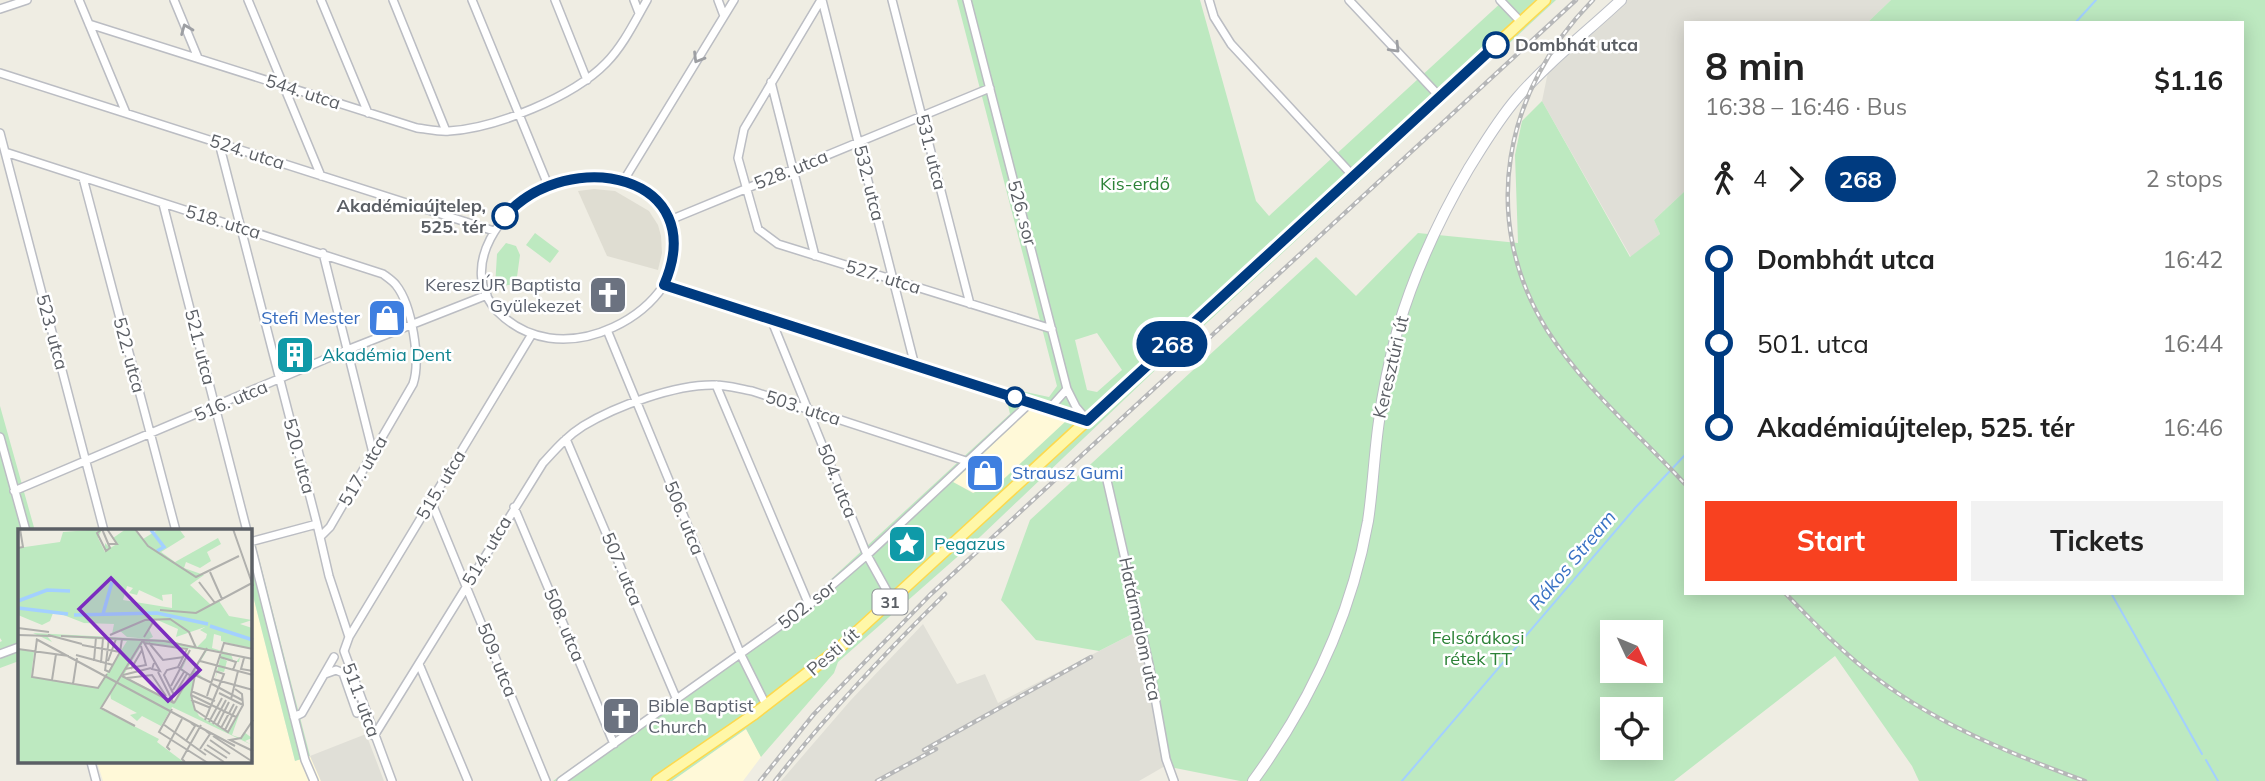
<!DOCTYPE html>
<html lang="en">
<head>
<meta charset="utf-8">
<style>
	body { margin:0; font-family:Mulish,sans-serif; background:#f2f2f2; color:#222; height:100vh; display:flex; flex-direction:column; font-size:26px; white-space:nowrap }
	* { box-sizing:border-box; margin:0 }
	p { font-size:23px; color:#767676 }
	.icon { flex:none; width:38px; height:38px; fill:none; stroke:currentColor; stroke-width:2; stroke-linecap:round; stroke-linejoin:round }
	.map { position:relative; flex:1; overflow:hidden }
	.drawer { position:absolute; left:1684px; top:21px; width:560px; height:574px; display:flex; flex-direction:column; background:#fff; border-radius:0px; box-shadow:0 4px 18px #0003 }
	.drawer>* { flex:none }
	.badge { padding:0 14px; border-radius:23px; font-size:24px; line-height:46px }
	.needle { width:46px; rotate:134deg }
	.buttons { position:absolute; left:1600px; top:620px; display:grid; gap:14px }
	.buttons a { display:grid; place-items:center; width:63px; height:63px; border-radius:0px; background:#fff; box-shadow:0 4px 18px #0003; font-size:35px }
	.map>.badge { position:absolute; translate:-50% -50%; box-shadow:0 0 0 4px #fff }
	.legs { display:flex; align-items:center; gap:10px; height:77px; padding:0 21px; font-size:23px }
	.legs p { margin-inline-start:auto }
	.headline { display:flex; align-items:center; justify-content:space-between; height:119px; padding:0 21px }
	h1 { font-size:38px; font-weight:700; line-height:52px }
	.primary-button { display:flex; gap:14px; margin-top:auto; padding:14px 21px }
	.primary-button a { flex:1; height:80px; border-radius:0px; background:#f84120; color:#fff; font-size:28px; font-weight:700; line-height:80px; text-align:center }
	.primary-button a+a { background:#f2f2f2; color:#222 }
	ul { padding:0 21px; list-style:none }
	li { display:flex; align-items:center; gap:24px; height:84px; font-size:26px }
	li i { display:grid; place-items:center; width:10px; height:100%; margin:0 9px; background:currentColor }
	li i::after { content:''; width:18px; height:18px; margin:-9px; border:5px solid; border-radius:50%; background:#fff }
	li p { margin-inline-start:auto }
	li:first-child i { background:linear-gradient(#0000 50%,currentColor 0) }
	li:last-child i { background:linear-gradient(currentColor 50%,#0000 0) }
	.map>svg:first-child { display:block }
</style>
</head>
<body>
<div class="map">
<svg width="2265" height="781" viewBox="0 0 2265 781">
	<rect width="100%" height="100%" fill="#efede3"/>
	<path fill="#fff9d8" d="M1031,408L1067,421L994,489L987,486L974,493L953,482Z
		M250,584L295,761L310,756L321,781H103L97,762H250Z
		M746,729L761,757L743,781H672Z"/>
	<path fill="#e0dfd7" d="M1626,0H1891L1867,23H1685V191L1654,220L1660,234L1631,257L1542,101L1548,72Z
		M923,624L957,684L985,674L998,703L1140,630L1165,766L1139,781H781L850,701Z
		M366,734L384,781H321L310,756Z"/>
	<path fill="#dfddd2" d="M594,189L615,191L649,211L658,225L661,236L662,253L658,270L607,256L578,191Z"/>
	<path fill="#bde9c0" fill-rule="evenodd" d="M957,0H1200L1256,201L1269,216L1504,0H1556L1196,333L1190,337L981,536L838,662L834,673L761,757L746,729L672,781H553L802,606L1010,414L1008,405L1021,391L1049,397L1057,386ZM1097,333L1122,370L1097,392L1087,390L1075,340ZM1031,408L1066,421L994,488L988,486L973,493L953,482Z
		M1891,0H2265V781H1919L1912,766L1835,656L1674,781H1240L1165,766L1140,630L1099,651L1036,640L1001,600L1030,520L1316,257L1356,296L1418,233L1518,243L1515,155L1522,121L1542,101L1630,257L1660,234L1654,220L1685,191V593H2242V23H1867ZM1612,632H1650V670H1612ZM1612,709H1650V747H1612Z
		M535,233L559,251L550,263L526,245Z
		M506,243L516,246L520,255L516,284L495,287L497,254Z
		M0,406L35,531H19V661L0,668V642L2,641L0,638Z
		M250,535H253L310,756L295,761L250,584Z"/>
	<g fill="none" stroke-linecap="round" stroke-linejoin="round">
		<path stroke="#a3d0ff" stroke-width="2" d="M2075,23L2096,0
			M2111,593L2202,754
			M2206,760L2218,781
			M1402,781L1635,508L1685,455"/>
		<defs>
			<path id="street" d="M79,0L126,113
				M174,0L198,58
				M248,0L321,176
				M321,0L368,113
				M393,0L446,131
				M472,0L548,185
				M555,0L587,80
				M634,0L639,13
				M718,0L724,16
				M821,0L744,129L738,158L758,229L778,244L1052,329
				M822,0L915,366
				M892,0L970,304
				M967,0L1067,389L1076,407L1087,420
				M1209,0L1214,17L1231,44L1354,177
				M1349,0L1440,97
				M1500,0L1521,22
				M0,9L27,0
				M89,24L417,128C427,129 439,132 449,131C496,128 573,97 606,63C623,46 635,21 647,0
				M0,73L494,231
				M771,82L815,256
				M0,133L104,531
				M219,143L317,524
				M5,152L383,274C387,277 393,281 396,285C412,305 421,361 413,384L330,527L320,537L317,524L250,542
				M590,176C631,178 673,198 674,244C674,258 671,273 664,285C640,321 591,344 549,338C529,335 512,326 498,312C455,267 504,204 548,185C561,179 575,178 590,176Z
				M83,178L176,531
				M624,180L734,0
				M163,204L247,531
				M670,220L990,88
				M323,253L373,453
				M664,285L1087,421
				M771,319L867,555L892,600
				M607,330L741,655L766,705
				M716,385L809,605
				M1050,408L1067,389
				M0,437L26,531
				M566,439L677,700
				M1106,476L1149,664L1166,759L1174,781
				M14,491L347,350L487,295
				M431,501L546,781
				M514,507L614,744
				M320,537L329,576L349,637L344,651L392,781
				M250,542L305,760L314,781
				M349,637L532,334
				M0,654L19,647
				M419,664L468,781
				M325,674L336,670L343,673L357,713
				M294,717L302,713L334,657
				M374,736L543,463C555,450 567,436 583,426C616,406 676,384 715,385C727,385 740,389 752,391L966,461
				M91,762L96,781
				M561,781L809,605L867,555L1031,402"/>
			<path id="secondary" d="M1253,781C1310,703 1351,617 1368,521C1373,488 1374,455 1379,421C1383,390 1390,358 1398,328C1415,271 1439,219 1469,168C1484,144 1498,120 1517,98C1546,64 1588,31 1621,0"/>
			<path id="primary" d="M657,781L753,715L837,650L1545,0"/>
		</defs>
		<use href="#street" stroke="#bbbdc3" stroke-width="10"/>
		<use href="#secondary" stroke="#bbbec5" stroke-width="12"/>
		<use href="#primary" stroke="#fdd94d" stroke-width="13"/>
		<use href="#street" stroke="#fff" stroke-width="7"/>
		<use href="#secondary" stroke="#fff" stroke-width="10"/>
		<use href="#primary" stroke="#fff7a8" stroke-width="10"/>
		<defs>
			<path id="rail" d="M1593,0C1504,90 1478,219 1547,330C1584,388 1639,434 1685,484
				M1785,593C1815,624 1844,654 1879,680C1941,726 2014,755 2085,781
				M924,750L1091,657
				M760,781L814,714L930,595L1576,0
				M775,781C827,714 885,653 945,594
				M877,781L936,749"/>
		</defs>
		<use href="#rail" stroke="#b6b7b8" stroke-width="4.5"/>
		<use href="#rail" stroke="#fff" stroke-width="2" stroke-dasharray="5" stroke-linecap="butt"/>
	</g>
	<defs><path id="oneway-chevron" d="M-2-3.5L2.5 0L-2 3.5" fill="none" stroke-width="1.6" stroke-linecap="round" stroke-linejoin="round" transform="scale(1.75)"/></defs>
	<g stroke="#9d9fa3">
		<use href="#oneway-chevron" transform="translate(186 29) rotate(-112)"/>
		<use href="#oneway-chevron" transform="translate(1395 48) rotate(46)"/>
		<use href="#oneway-chevron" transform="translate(698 58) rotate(121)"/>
	</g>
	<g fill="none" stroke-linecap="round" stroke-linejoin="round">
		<defs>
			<path id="line-1" d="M505,216C569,145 712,174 664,285L1087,421L1496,45"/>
		</defs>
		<use href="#line-1" stroke="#fff" stroke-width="16"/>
		<use href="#line-1" stroke="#003b80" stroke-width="10"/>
	</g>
	<defs>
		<symbol id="church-square" viewBox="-11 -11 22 22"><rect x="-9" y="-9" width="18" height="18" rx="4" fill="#6b7280" stroke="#fff"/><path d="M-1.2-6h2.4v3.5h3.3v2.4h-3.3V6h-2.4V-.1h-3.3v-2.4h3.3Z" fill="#fff"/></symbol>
		<symbol id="shop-square" viewBox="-11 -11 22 22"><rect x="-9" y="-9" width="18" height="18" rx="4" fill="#3f7fe0" stroke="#fff"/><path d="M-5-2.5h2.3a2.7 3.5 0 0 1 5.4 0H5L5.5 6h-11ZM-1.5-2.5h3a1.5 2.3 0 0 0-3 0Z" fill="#fff"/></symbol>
		<symbol id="building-square" viewBox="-11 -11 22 22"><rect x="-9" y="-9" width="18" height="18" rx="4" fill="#0f9aa8" stroke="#fff"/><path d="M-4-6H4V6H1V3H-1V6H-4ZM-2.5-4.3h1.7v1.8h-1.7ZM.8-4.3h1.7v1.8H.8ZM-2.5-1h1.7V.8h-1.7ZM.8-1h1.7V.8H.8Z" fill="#fff"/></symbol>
		<symbol id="sight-square" viewBox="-11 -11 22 22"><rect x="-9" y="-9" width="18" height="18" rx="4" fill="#0f9aa8" stroke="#fff"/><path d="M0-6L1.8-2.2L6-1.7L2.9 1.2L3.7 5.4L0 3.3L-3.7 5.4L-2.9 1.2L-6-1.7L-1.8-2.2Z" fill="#fff"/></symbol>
	</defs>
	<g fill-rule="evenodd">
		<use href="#church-square" x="586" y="273" width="44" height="44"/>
		<use href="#shop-square" x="365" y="296" width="44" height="44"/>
		<use href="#building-square" x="273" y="333" width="44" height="44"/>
		<use href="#shop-square" x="963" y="451" width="44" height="44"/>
		<use href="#sight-square" x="885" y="522" width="44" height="44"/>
		<use href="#church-square" x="599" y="694" width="44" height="44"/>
	</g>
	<g fill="#fff" stroke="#003b80" stroke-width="3.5">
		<circle cx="1496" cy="45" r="12"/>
		<circle cx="505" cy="216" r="12"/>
		<circle cx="1015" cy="397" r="9"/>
	</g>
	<g text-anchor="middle" stroke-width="5" stroke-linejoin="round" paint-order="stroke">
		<rect fill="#fff" stroke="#8c8f93" stroke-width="2" x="872.5" y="589.5" width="35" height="25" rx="5"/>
		<g font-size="16" font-weight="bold" fill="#5b5f65">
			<text x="890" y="608">31</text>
		</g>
		<g font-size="18" font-weight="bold" fill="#5b5f65" stroke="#fff" text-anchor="start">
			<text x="1515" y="51">Dombhát utca</text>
			<text x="486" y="212" text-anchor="end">Akadémiaújtelep,<tspan x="486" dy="21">525. tér</tspan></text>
		</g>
		<g font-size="18" fill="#5b5f65" stroke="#fff">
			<text transform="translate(303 92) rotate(18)" y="6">544. utca</text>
			<text transform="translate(247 152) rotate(18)" y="6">524. utca</text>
			<text transform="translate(931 152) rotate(76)" y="6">531. utca</text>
			<text transform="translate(791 170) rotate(-22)" y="6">528. utca</text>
			<text transform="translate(869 183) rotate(76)" y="6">532. utca</text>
			<text transform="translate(1022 213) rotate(75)" y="6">526. sor</text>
			<text transform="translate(223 222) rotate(17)" y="6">518. utca</text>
			<text transform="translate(883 277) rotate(17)" y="6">527. utca</text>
			<text transform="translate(52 332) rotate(75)" y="6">523. utca</text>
			<text transform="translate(200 347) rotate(76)" y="6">521. utca</text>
			<text transform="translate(129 355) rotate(75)" y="6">522. utca</text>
			<text transform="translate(1391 367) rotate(-77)" y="6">Keresztúri út</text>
			<text transform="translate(231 401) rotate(-23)" y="6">516. utca</text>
			<text transform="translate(803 408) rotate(18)" y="6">503. utca</text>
			<text transform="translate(299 456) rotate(75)" y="6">520. utca</text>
			<text transform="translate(363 471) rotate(-60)" y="6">517. utca</text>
			<text transform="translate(837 481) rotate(68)" y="6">504. utca</text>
			<text transform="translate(441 485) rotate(-59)" y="6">515. utca</text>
			<text transform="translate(684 518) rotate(68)" y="6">506. utca</text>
			<text transform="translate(487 551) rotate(-59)" y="6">514. utca</text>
			<text transform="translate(622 569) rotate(67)" y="6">507. utca</text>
			<text transform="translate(807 605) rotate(-38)" y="6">502. sor</text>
			<text transform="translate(564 625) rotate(67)" y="6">508. utca</text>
			<text transform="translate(1140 629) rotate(78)" y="6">Határmalom utca</text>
			<text transform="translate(833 652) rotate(-41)" y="6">Pesti út</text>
			<text transform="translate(497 660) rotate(68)" y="6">509. utca</text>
			<text transform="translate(361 700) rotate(70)" y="6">511. utca</text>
		</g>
		<g font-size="18" fill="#2c8237" stroke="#fff">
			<text x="1135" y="190">Kis-erdő</text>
			<text x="1478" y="644">Felsőrákosi<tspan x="1478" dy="21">rétek TT</tspan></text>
		</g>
		<g font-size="18" fill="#5b616d" stroke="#fff" text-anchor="end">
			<text x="581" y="291">KereszÚR Baptista<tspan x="581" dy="21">Gyülekezet</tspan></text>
			<text x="648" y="712" text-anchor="start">Bible Baptist<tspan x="648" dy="21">Church</tspan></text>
		</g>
		<g font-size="18" fill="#366cbe" stroke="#fff" text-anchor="end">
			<text x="360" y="324">Stefi Mester</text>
			<text x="1012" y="479" text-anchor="start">Strausz Gumi</text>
		</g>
		<g font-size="18" fill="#0d838f" stroke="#fff" text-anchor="start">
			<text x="322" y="361">Akadémia Dent</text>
			<text x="934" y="550">Pegazus</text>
		</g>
		<g font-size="19" font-style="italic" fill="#3972c4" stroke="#fff">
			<text transform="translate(1572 560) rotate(-50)" y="7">Rákos Stream</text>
		</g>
	</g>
	<g transform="translate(18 529)">
		<rect width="234" height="234" fill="#efede3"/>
		<path d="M84,0L80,9L87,23V14L92,19L99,15L95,9L108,0H118L125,10L141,0H161L167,8L143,23L157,33L200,9L203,15L189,23L193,32L182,39L168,33L166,39L186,46L172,56L193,76L201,72L211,87L234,91L222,95L234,99V120L203,112V107L196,105L194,119L234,131L222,128L221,133H218L222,128L213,125L215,131L204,129L209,132L206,143L200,142L197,150L204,123L190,120L177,141L185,149L176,147L173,171L181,187L210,203L222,183L214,206L222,209L226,203L234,209L227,212L234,216L154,178L143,197L124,187L119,192L112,186L119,184L93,170L92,164L83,180L141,210L139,213L167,234H0V120L16,123L13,148L80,159L109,112L29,107L34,113L15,104L151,111L175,118L177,114L179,118L188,109L189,105L182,101L187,98L158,108L160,100L137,90L131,100L135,108L131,110L109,108L101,101L94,105L96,95L66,94L43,85L35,84L32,92L24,96L0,86V19L42,13L45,3ZM109,57L115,59L111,64L119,66L121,61L145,72L144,66L154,65V79L105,71ZM125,114L187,121L173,146L164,140L169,130L162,141L172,147L157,173L105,147Z" fill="#bde9c0" fill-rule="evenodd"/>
		<path fill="none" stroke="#a3d0ff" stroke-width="3.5" d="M133,1L146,18L139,22M0,72L29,61L52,62M0,79L50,85M85,85L94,53M56,86L139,84L190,95M192,97L235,111"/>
		<path fill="none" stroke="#b0b0ad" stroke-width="2" d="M46,0H69M84,0L92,19L88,22L79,4ZM89,0L99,15H91M117,0L130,17L178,48L221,27M215,0L235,57M0,19L5,18L2,0M192,43L204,70M181,53L197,74M142,81L178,84L234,54M0,99L31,103M0,106L33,107M30,106L64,115M92,106L127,91L152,90L171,103L178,119M43,107L146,112L235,130M126,108L137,90M18,110L217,217M19,110L14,148L80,159L89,145M125,112L142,142L134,140L136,134M126,114L169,120L160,138M131,114L145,131L166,128M64,116L102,123M0,120L51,127M58,126L95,136M202,128L218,133L215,141M226,129L223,140L235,142M76,132L78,108M90,132L98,110M182,132L235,146M83,134L85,109M107,140L128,136L123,117M113,140L124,121M87,141L91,143L102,123L104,110M87,142L91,109M140,143L155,173M175,145L194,154M105,146L133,139M177,146L173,166L177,181L210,203L225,176L224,165L217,160M104,147L156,174M109,149L134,146L148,167M195,150L235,161M34,151L38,125M55,155L59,129M194,155L224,171M153,157L172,121M155,161L166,143M173,162L197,172M201,164L225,176M156,166L146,146L149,141L160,138L173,147M173,166L218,188M189,167L206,114L235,120M155,168L169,145M213,170L220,142M173,171L193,179M156,174L189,119M154,180L141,203L190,234M187,191L206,145L197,142M235,191L223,209L212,211L235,222M191,193L204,169M145,195L188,226M195,195L208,171M117,197L83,179L125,111M199,197L211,173M203,199L216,175M207,201L219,177M195,207L235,233M192,211L212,225M168,212L177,197L173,194M189,216L209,229M182,220L192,205L188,202M186,220L206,233M152,221L149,218L164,190M167,233L164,230L183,196"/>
		<path fill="#7b2cbf" fill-opacity="0.15" stroke="#7b2cbf" stroke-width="3.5" d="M93,49L182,141L150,172L61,80Z"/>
		<rect width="234" height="234" fill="none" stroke="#5b5f65" stroke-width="3.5"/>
	</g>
</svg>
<div class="buttons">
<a><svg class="needle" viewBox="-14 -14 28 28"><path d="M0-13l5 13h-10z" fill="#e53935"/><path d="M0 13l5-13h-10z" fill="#767676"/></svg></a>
<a><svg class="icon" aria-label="locate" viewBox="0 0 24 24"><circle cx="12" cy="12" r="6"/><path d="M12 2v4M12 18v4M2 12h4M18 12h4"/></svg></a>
</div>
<b class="badge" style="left:1172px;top:344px;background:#003b80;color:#fff">268</b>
<section class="drawer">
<div class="headline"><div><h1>8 min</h1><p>16:38 – 16:46 · Bus</p></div><b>$1.16</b></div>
<div class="legs"><svg class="icon" aria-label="walk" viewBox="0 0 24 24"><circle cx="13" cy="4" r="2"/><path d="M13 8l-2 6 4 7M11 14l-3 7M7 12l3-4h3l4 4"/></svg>4<svg class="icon" aria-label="forward" viewBox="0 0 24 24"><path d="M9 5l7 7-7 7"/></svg><b class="badge" style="background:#003b80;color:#fff">268</b><p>2 stops</p></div>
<ul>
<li><i style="color:#003b80"></i><b>Dombhát utca</b><p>16:42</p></li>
<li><i style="color:#003b80"></i><span>501. utca</span><p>16:44</p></li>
<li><i style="color:#003b80"></i><b>Akadémiaújtelep, 525. tér</b><p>16:46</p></li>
</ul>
<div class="primary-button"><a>Start</a><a>Tickets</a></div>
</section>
</div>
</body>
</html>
